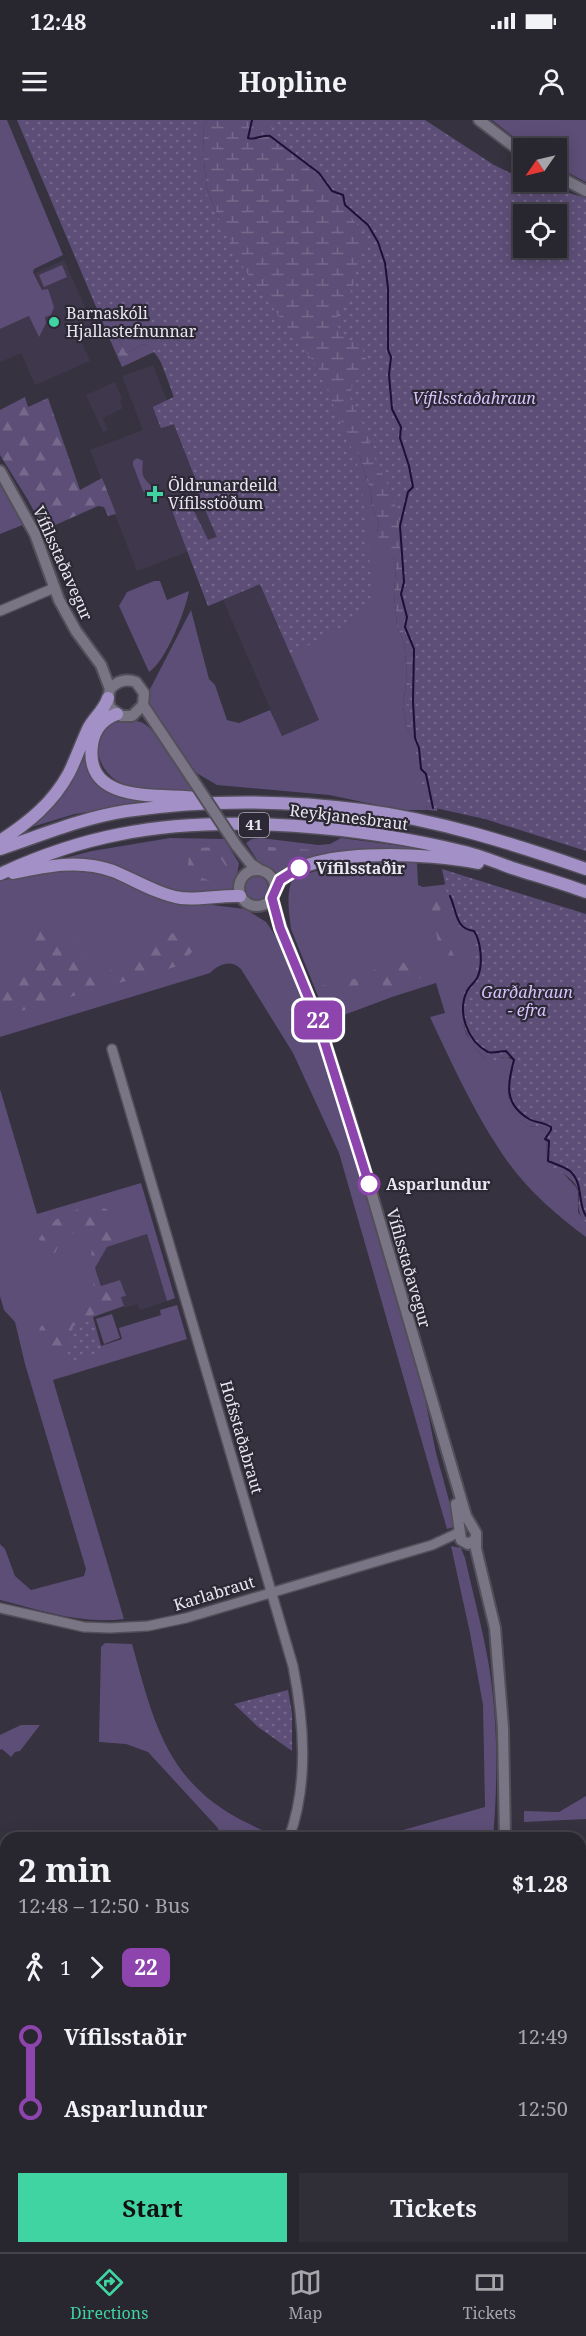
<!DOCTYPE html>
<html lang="en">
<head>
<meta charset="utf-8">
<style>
	body { margin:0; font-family:"Noto Serif",serif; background:#302e37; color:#f1f3f6; height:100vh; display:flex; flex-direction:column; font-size:22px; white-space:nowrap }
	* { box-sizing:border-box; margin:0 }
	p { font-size:20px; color:#a5a5aa }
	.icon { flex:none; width:33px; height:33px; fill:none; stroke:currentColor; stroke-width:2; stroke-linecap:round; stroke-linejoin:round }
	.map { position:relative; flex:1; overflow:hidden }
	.sheet { position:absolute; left:0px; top:1712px; width:586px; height:422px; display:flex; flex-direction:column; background:#28262f; border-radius:18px 18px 0 0; box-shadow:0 3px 15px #0003,0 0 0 2px #44434b }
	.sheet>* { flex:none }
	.badge { padding:0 12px; border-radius:9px; font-size:21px; line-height:39px }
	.needle { width:39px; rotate:236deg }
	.buttons { position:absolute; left:513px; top:18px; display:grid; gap:12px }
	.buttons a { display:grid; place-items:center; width:54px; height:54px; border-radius:0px; background:#28262f; box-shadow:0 3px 15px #0003,0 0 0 2px #44434b; font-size:30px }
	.map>.badge { position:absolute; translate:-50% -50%; box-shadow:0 0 0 3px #fff }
	.legs { display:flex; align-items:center; gap:9px; height:66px; padding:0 18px; font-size:20px }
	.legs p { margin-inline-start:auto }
	.summary { display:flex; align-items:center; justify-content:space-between; height:102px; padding:0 18px }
	h1 { font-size:33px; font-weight:700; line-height:45px }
	.action { display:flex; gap:12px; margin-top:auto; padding:12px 18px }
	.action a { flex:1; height:69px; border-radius:0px; background:#3fd4a2; color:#111; font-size:24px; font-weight:700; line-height:69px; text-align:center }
	.action a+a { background:#302e37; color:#f1f3f6 }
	ul { padding:0 18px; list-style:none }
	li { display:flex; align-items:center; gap:21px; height:72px; font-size:22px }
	li i { display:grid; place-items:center; width:9px; height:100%; margin:0 8px; background:currentColor }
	li i::after { content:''; width:15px; height:15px; margin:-8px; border:4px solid; border-radius:50%; background:#28262f }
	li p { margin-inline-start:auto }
	li:first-child i { background:linear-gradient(#0000 50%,currentColor 0) }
	li:last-child i { background:linear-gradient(currentColor 50%,#0000 0) }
	.status { display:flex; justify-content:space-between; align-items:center; height:42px; padding:0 30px; background:#28262f; direction:ltr }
	.status svg { height:16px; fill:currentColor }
	header { display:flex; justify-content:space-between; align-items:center; height:78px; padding:0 18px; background:#28262f; font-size:27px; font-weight:700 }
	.tab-bar { display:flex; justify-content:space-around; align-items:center; height:84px; border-top:2px solid #44434b; background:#28262f; font-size:16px; color:#a5a5aa }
	.tab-bar a { display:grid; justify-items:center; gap:3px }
	.tab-bar .active { color:#3fd4a2 }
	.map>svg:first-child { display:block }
</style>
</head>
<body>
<div class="status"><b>12:48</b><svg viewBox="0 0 49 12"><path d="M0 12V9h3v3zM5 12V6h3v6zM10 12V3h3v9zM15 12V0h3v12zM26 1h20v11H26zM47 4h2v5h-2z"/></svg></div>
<header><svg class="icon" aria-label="menu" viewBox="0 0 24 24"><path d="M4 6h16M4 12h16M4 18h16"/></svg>Hopline<svg class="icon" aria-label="person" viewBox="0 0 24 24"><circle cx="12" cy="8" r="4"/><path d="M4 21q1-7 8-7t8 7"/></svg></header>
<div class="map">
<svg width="586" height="2132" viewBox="0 0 586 2132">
	<defs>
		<pattern id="forest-firs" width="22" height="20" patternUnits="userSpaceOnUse" patternTransform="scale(1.5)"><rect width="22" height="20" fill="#5d4e77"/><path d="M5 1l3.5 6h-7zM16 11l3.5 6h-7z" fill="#74688b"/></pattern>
		<pattern id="wetland-marsh" width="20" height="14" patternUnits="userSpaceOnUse" patternTransform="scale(1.5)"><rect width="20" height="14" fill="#5d4e77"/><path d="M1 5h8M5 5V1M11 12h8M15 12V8" fill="none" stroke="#74688b"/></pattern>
		<pattern id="park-dots" width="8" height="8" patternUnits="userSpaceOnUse" patternTransform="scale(1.5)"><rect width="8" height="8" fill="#5d4e77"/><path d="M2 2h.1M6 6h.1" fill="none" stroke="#74688b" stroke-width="1.8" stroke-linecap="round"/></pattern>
	</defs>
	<rect width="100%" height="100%" fill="#36323f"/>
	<path fill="#3f384c" d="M64,140L94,207L78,214L90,241L35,265L21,233L0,242V209L50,187L35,153Z
		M153,245L221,419L137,451L90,330L143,310L122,256Z
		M115,262L122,278L120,280L123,288L103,298L108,310L103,312L86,275Z
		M260,464L319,600L282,616L223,480Z
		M147,1114L167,1181L140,1190L137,1184L124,1188L121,1177L125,1176L120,1160L102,1166L95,1148L107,1127Z
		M332,2127H482V2132H332Z"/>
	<path fill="#5d4e77" d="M0,0H7L63,135L34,149L33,152L42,170L48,169L54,187L51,195L45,197L46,203L39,217L29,196L0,209Z
		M17,0H207L204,5L203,33L207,68L219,99L318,248L361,340L371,373L372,386L379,402L377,413L393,437L396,448L394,473L397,506L404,522L407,555L403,586L407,609L415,621L427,690H401L329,675L217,665L193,651L147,586L148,573L191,490L209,559L215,565L227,600L239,603L270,590L282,616L319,600L260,464L208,486L169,382L179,376L182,378L187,377L208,420L217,417L195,366L198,365L174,304L161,308L153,287L174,277C167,257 163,236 144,224L126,233L115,212L108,215Z
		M492,0H586V62L557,47L556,28H528Z
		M62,145L67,157L44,167L39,155Z
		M137,338L143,341C141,358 143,357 153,368V372L149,375L143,371L133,345V341Z
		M0,364L25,404L0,414Z
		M154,461H160L167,480L189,471C185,492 166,541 149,552L119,486L127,472Z
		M124,601C130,601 137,600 143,603C157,610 185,658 196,673C157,671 102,677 97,626L108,604Z
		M87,622L96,658L160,681L75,694L28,708Z
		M170,718L224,719L239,743L234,773L181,775L90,742L61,739L92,731Z
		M261,718L318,725L330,724L341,718L425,729L424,731L282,752L276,756L261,746L246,723L252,719Z
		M374,739L417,742L418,765L423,767L449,764L490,838C474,865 451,889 470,921C474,927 480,933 485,939L507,937L513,940C512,973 497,978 528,1006L541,1007L546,1012L547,1043L561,1051L576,1067L578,1071V1092L586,1103V1117C553,1093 521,1064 499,1029C472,988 451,942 430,897L445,893L436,863L392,877L328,901L291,809C289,793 286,775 292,760C319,748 345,743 374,739Z
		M80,749L110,755L171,780L245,789L266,802L279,821L311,897L358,1040L423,1269L436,1333L456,1406L447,1409L339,1033L293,933L241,849C231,839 219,844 210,853L0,917V761L47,750Z
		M244 768a12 12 0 1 1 24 0a12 12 0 1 1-24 0Z
		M0,969L37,1094L141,1063L175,1178L167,1181L147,1114L107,1127L95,1148L101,1166L120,1160L126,1176L121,1177L124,1186L93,1197L101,1226L122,1219L119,1208L161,1195L160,1190L177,1185L187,1219L53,1260L124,1499C83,1505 40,1490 0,1480V1424L5,1429L15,1456L31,1470L84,1456L86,1449L25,1244L15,1202L4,1190L0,1176Z
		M112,1194L120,1218L104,1224L96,1199Z
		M451,1426L461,1428L465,1438C473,1474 483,1510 489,1546C498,1602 498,1661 493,1717H378L485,1687L483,1585L470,1513Z
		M105,1523L132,1524C152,1595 164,1656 234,1696C243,1701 253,1706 262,1710C269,1713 278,1715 283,1717H223L217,1707L148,1632L126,1624L99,1622L101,1527Z
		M21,1605H40L20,1631L15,1632L11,1637L2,1629L0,1630V1615Z
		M586,1676V1699L524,1702V1691L559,1692Z"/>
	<path fill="url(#forest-firs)" d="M115,212L126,233L144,224L156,231L122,247L108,215Z
		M25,277L28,287L48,278L80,370L102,358L116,394L108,396L104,387L98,386L44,410L28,380L0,335V290Z
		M224,727L231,741L232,751L228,750L220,737L216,736L211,740L214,751L209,754L202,741L194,736L199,757L213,762L205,767L191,758L188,744L190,731L194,728Z
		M268,727L328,731C311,740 287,734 268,732Z
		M434,779L443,783L439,793L448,823L459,846L456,852L446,854L443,851L431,783Z
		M41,805L59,810L70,822L81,820L90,824L85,835L87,843L80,847V852L100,858C115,849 151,812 164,812C174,812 186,819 195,822V829L178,846L0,897V868L3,872L17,868L16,862L22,854L26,853L29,858L34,859L38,856L33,841L35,828L27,816L21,813L23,809L30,807L37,809Z
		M386,836L389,841C377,865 348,868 324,875L318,870L320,866C333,864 363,859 373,851C379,847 379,840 386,836Z
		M403,842L415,852L423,853V857L385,871L383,869C381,856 391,845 403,842Z
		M87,1087L107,1089L115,1118L106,1124L97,1141L91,1137L92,1130L97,1121L94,1120L87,1125L76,1111L60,1122L55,1133L42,1130L39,1119C54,1098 62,1093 87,1087Z
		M94,1158H98L101,1168L118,1162L119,1185L90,1196L66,1224V1231L47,1237C39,1225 34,1220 41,1206L59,1201L72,1202L91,1182L97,1178L93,1172Z"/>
	<path fill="url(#wetland-marsh)" d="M207,0H327L379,46L438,679L437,691L427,690L415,621L407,609L403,586L407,555L404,522L397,506L394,473L396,448L393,437L383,429L377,413L379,402L372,386L371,373L361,340L328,275L318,248L304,229L281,204L244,149L219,99L207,68L203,33L204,5Z"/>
	<path fill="url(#park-dots)" fill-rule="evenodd" d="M19,0H199L197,55L244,149L318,248L356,339L362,370L374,483L345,505L291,535L260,464L208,486L169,382L179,376L182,378L187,377L208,420L217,417L195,366L198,365L174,304L161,308L153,287L174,277L138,181L98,191Z
		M276,0H425L494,45L523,59L524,62H531L586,78V731L485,699L426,686L413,618L409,585L413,534L405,513L403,487L400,478L404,463L400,437V404L392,373L373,335L367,312L350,278L352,265L364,253L366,239L361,226L345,218L337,205C336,188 348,180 353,166C359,148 355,135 368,118C360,104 343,95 341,79L329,75L325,71L308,48L296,40L288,25L274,23L271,9ZM556,94V128H524V94Z
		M442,749L586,794V1103C572,1086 583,1079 577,1067C570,1055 557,1051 547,1043L546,1012L541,1007L528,1006C496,978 513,973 513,940L511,937H502L489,943L470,922L461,898L463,869L475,856L476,850L475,824L469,810L459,807L448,778Z
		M92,1200L102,1231L66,1243L73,1206Z
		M288,1570L292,1593V1631L258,1607L234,1584Z"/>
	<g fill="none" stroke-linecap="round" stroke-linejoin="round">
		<path stroke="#1f0e35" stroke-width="2" d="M252,0L248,18C254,21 262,14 270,16L319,53L332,71L343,75L345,85L368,105L378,122L385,143L388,168V230L391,237L389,255L392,289L401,307L400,318L409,346L413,367L408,372L400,406L404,462L401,474L407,497L405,507L414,529L413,581L415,618L419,628L421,649L426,654L433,688
			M450,776C457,791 455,809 474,811C481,821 483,844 478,856C476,862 470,865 467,871C457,892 467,921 488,932C493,934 500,931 506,931L514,940C507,965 504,984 529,999C536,1003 544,1002 551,1007V1010L545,1019L549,1021L548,1041C555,1044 563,1046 570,1051C584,1064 577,1082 586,1096"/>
		<defs>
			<path id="tertiary" d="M0,491L54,468
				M112,929L293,1546C304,1602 309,1663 289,1718
				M0,1488L84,1507L110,1508L148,1506L186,1498L432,1425L460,1412
				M0,1988L6,1985
				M0,2028L6,2043
				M92,2127L102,2132"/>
			<path id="secondary" d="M479,0L524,34
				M556,55L586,71
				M0,351L35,414L59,480L76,511L101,545L110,569L108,578L110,588L122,596H132L143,585L144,573L136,562C125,558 117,561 110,569
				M143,585L193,660
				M236,725L251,744L260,750
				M239 768a18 18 0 1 1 36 0a18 18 0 1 1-36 0Z
				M272,778L281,808L317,898L346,986L466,1396L476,1413V1429L495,1508L503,1608L505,1718
				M456,1384L461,1420L468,1424L476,1419
				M506,2127V2132
				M492,2132L494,2127"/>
			<path id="trunk" d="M117,594C103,599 94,609 92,625C84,686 162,673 198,678
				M0,721C28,703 53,683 69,653C76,639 81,624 88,609C93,598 104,591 108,578
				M0,729C42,715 82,698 126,691C203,680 285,680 362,690C438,700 514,724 586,749
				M13,753C46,746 80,739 113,751C135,760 157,774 181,778C200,780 221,775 240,776
				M0,754C39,736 79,722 121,714C226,693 362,707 465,732C481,736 496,742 512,748C537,756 562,763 586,772
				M275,770C293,723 438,734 478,743"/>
		</defs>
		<use href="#tertiary" stroke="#534f5a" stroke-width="12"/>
		<use href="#secondary" stroke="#534f5a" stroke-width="14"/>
		<use href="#trunk" stroke="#534f5a" stroke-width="15"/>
		<use href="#tertiary" stroke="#7a7584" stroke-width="9"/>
		<use href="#secondary" stroke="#7a7584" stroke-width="10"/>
		<use href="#trunk" stroke="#a390c7" stroke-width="12"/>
		<defs>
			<path id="secondary-bridge" d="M193,660L236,725"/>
		</defs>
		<use href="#secondary-bridge" stroke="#534f5a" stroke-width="14" stroke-linecap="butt"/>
		<use href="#secondary-bridge" stroke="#7a7584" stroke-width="10"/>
	</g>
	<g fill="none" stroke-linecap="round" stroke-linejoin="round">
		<defs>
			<path id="line-1" d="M299,748L280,760L272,778L280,808L317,898L369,1064"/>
		</defs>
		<use href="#line-1" stroke="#fff" stroke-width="14"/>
		<use href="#line-1" stroke="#8e44ad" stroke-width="9"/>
	</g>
	<g fill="#3fd4a2" stroke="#2c2835" stroke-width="2">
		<circle cx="54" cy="202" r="6"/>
		<path d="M152 365h6v6h6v6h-6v6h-6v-6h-6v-6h6z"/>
	</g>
	<g fill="#fff" stroke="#8e44ad" stroke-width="3">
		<circle cx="299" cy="748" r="10"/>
		<circle cx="369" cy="1064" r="10"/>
	</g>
	<g text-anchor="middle" stroke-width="4.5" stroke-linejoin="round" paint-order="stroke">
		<rect fill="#2c2835" stroke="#b0adb7" stroke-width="1.5" x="239" y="693" width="30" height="24" rx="4.5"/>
		<g font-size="15" font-weight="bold" fill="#e9e6ef">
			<text x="254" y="710">41</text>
		</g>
		<g font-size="16" fill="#e9e6ef" stroke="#2c2835" text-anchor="start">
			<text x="66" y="199">Barnaskóli<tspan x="66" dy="18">Hjallastefnunnar</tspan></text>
			<text x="168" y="371">Öldrunardeild<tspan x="168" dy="18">Vífilsstöðum</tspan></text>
		</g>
		<g font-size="16" font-style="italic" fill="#d6c3fd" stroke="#2c2835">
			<text x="474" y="284">Vífilsstaðahraun</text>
			<text x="527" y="878">Garðahraun<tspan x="527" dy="18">- efra</tspan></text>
		</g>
		<g font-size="16" fill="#e9e6ef" stroke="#2c2835">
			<text transform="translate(63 443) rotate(66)" y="6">Vífilsstaðavegur</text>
			<text transform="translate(349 697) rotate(7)" y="6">Reykjanesbraut</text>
			<text transform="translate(409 1148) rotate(74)" y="6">Vífilsstaðavegur</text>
			<text transform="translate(242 1317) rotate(74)" y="6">Hofsstaðabraut</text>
			<text transform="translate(214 1473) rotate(-17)" y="6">Karlabraut</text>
		</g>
		<g font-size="16" font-weight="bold" fill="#e9e6ef" stroke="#2c2835" text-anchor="start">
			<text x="316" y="754">Vífilsstaðir</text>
			<text x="386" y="1070">Asparlundur</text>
		</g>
	</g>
</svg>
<div class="buttons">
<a><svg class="needle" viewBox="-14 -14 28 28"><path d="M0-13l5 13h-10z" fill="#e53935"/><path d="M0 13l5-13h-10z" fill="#a5a5aa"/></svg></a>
<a><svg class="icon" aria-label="locate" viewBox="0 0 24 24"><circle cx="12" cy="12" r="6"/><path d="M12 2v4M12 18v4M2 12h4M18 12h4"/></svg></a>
</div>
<b class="badge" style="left:318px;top:900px;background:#8e44ad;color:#fff">22</b>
<section class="sheet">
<div class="summary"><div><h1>2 min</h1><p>12:48 – 12:50 · Bus</p></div><b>$1.28</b></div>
<div class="legs"><svg class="icon" aria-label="walk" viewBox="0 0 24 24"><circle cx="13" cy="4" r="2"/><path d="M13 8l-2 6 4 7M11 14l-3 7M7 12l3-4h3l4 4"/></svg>1<svg class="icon" aria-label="forward" viewBox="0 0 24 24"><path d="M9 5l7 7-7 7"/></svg><b class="badge" style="background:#8e44ad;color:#fff">22</b></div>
<ul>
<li><i style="color:#8e44ad"></i><b>Vífilsstaðir</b><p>12:49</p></li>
<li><i style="color:#8e44ad"></i><b>Asparlundur</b><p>12:50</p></li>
</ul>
<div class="action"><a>Start</a><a>Tickets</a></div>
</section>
</div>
<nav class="tab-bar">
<a class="active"><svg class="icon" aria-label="directions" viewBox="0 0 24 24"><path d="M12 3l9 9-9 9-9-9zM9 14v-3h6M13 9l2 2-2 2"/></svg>Directions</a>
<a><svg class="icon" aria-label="map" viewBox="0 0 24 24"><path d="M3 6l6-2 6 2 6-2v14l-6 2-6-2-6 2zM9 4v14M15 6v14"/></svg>Map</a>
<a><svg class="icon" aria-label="tickets" viewBox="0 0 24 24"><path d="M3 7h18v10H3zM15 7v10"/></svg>Tickets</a>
</nav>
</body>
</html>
